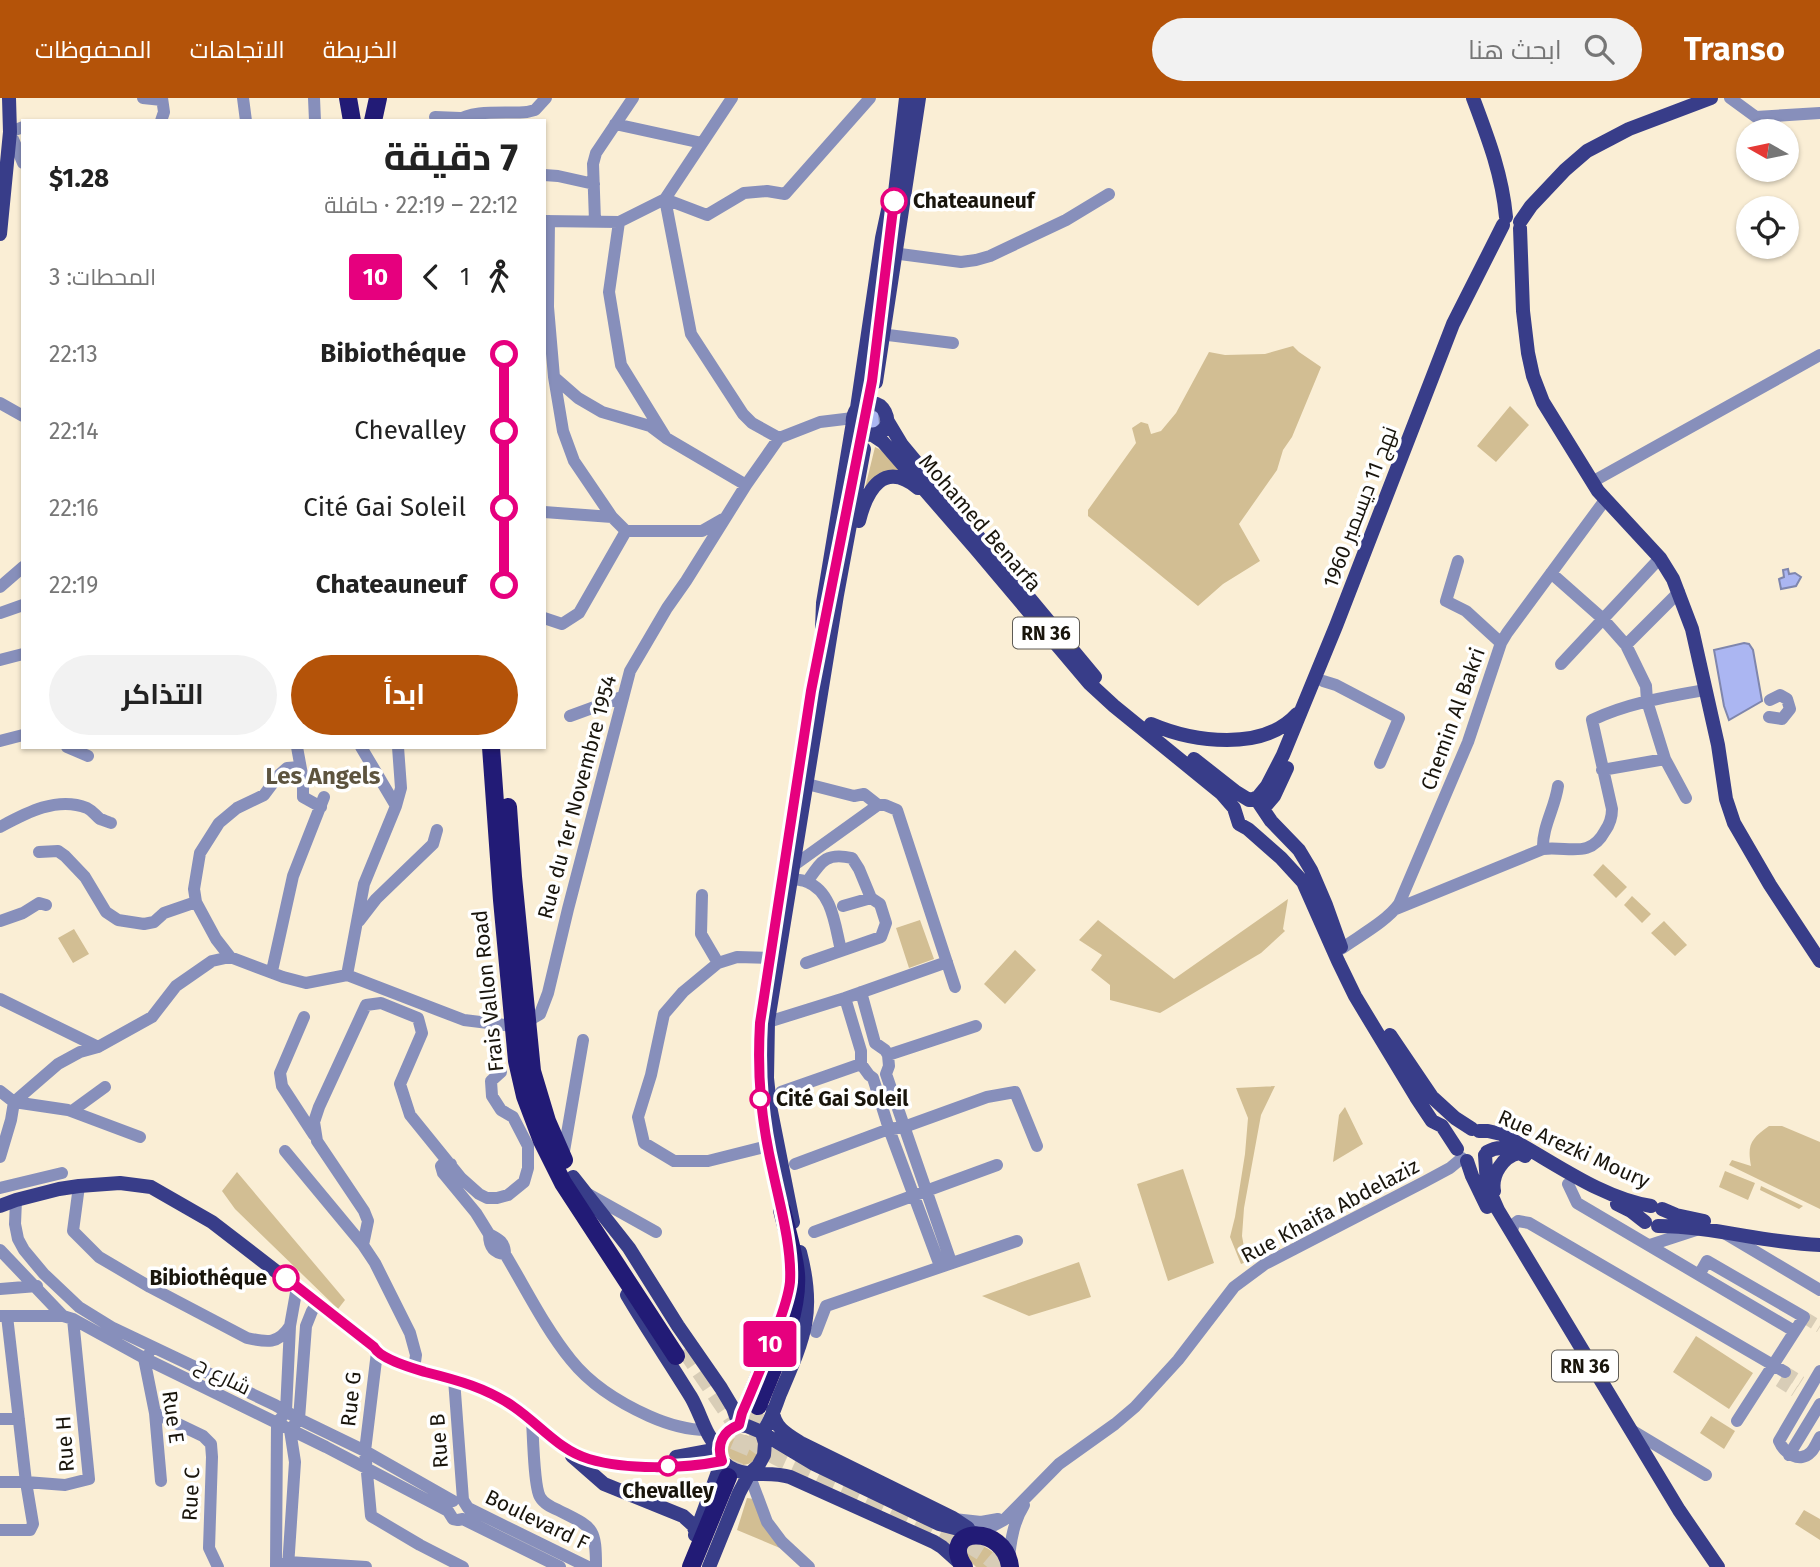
<!DOCTYPE html>
<html lang="ar">
<head>
<meta charset="utf-8">
<style>
	body { margin:0; font-family:"Fira Sans",Cairo,sans-serif; background:#f2f2f2; color:#222; direction:rtl; height:100vh; display:flex; flex-direction:column; font-size:26px; white-space:nowrap }
	* { box-sizing:border-box; margin:0 }
	p { font-size:23px; color:#767676 }
	.icon { flex:none; width:38px; height:38px; fill:none; stroke:currentColor; stroke-width:2; stroke-linecap:round; stroke-linejoin:round }
	.map { position:relative; flex:1; overflow:hidden; direction:ltr }
	.panel { position:absolute; left:21px; top:21px; width:525px; height:630px; display:flex; flex-direction:column; background:#fff; border-radius:0px; box-shadow:0 2px 5px #0004; direction:rtl }
	.panel>* { flex:none }
	.badge { padding:0 14px; border-radius:5px; font-size:24px; line-height:46px }
	.needle { width:46px; rotate:279deg }
	.tools { position:absolute; left:1736px; top:21px; display:grid; gap:14px }
	.tools a { display:grid; place-items:center; width:63px; height:63px; border-radius:50%; background:#fff; box-shadow:0 2px 5px #0004; font-size:35px }
	.map>.badge { position:absolute; translate:-50% -50%; box-shadow:0 0 0 4px #fff }
	.legs { display:flex; align-items:center; gap:10px; height:77px; padding:0 28px; font-size:23px }
	.legs p { margin-inline-start:auto }
	.summary { display:flex; align-items:center; justify-content:space-between; height:119px; padding:0 28px }
	h1 { font-size:38px; font-weight:700; line-height:52px }
	.action { display:flex; gap:14px; margin-top:auto; padding:14px 28px }
	.action a { flex:1; height:80px; border-radius:42px; background:#b45309; color:#fff; font-size:28px; font-weight:700; line-height:80px; text-align:center }
	.action a+a { background:#f2f2f2; color:#222 }
	ul { padding:0 28px; list-style:none }
	li { display:flex; align-items:center; gap:24px; height:77px; font-size:26px }
	li i { display:grid; place-items:center; width:10px; height:100%; margin:0 9px; background:currentColor }
	li i::after { content:''; width:18px; height:18px; margin:-9px; border:5px solid; border-radius:50%; background:#fff }
	li p { margin-inline-start:auto }
	li:first-child i { background:linear-gradient(#0000 50%,currentColor 0) }
	li:last-child i { background:linear-gradient(currentColor 50%,#0000 0) }
	header { display:flex; align-items:center; gap:42px; box-sizing:border-box; height:98px; padding:0 35px; background:#b45309; color:#fff }
	header strong { font-size:33px }
	nav { display:flex; gap:38px; margin-inline-start:auto; font-size:24px }
	.search { width:490px; height:63px; background:#f2f2f2; display:flex; align-items:center; gap:18px; box-sizing:border-box; padding:0 24px; border-radius:38px; color:#767676; font-size:26px }
	.map>svg:first-child { display:block }
</style>
</head>
<body>
<header>
<strong>Transo</strong>
<div class="search"><svg class="icon" aria-label="search" viewBox="0 0 24 24"><circle cx="10" cy="10" r="6"/><path d="M15 15l6 6"/></svg>ابحث هنا</div>
<nav><a>الخريطة</a><a>الاتجاهات</a><a>المحفوظات</a></nav>
</header>
<div class="map">
<svg width="1820" height="1469" viewBox="0 0 1820 1469">
	<rect width="100%" height="100%" fill="#faeed5"/>
	<path fill="#d2be93" d="M1293,248L1299,254L1321,269L1292,339L1283,352L1277,372L1239,426L1260,463L1223,486L1198,508L1088,418V412L1136,345L1132,330L1141,324L1148,326L1151,336L1161,333L1176,315L1209,254L1225,257L1265,256Z
		M1510,308L1529,327L1496,364L1477,348Z
		M875,349C885,353 893,365 902,374L865,390Z
		M1603,766L1627,789L1616,800L1593,777Z
		M1632,798L1651,816L1642,825L1624,807Z
		M1288,801L1283,831L1285,833L1261,855L1160,915L1110,902V887L1091,872L1102,857L1079,842L1098,822L1174,881Z
		M920,822L934,861L909,870L896,830Z
		M1664,823L1687,847L1675,858L1651,835Z
		M74,831L89,856L73,865L58,840Z
		M1015,852L1036,872L1005,906L984,886Z
		M1275,988L1261,1017L1244,1110L1242,1138L1244,1149L1276,1144L1280,1151L1241,1166L1230,1139L1235,1119L1245,1056L1248,1020L1236,990Z
		M1345,1009L1363,1046L1333,1064L1339,1017Z
		M1769,1028H1782L1820,1044V1111L1729,1067L1732,1062L1751,1068C1747,1046 1751,1041 1769,1028Z
		M1183,1071L1214,1165L1168,1183L1137,1086Z
		M1725,1073L1755,1085L1748,1102L1719,1089Z
		M237,1074L345,1202L338,1211L235,1111L222,1093Z
		M1761,1088L1803,1108L1799,1111L1760,1092Z
		M1079,1164L1091,1199L1029,1218L982,1198Z
		M1696,1238L1753,1275L1729,1311L1673,1274Z
		M1711,1318L1735,1333L1724,1351L1700,1335Z
		M728 1352a15 15 0 1 1 30 0a15 15 0 1 1-30 0Z
		M747,1400L754,1401L787,1453L737,1432Z
		M1804,1412L1820,1421V1442L1795,1426Z
		M970,1446C984,1446 999,1454 1001,1469H976L967,1460V1450Z"/>
	<path fill="#abb6f2" stroke="#7f86ad" stroke-width="2" d="M865,309L879,314L880,326L875,331L860,329L857,318Z
		M1788,471L1789,476L1795,475L1801,479L1796,488L1781,491L1779,481L1784,479L1783,472Z
		M1744,545L1749,546L1753,552L1762,603L1729,622L1724,608L1714,552Z"/>
	<g fill="none" stroke-linecap="round" stroke-linejoin="round">
		<path stroke="#d8cdb7" stroke-width="12" stroke-dasharray="12 6" stroke-linecap="butt" d="M1804,1219L1820,1229
			M1785,1274L1801,1284
			M1779,1283L1795,1293"/>
		<path stroke="#d8cdb7" stroke-width="14" stroke-dasharray="14 7" stroke-linecap="butt" d="M859,350L872,283"/>
		<path stroke="#d8cdb7" stroke-width="18" stroke-dasharray="18 9" stroke-linecap="butt" d="M685,1251L736,1326C749,1342 764,1352 782,1361L971,1447L987,1457L1001,1469
			M728,1379L758,1308"/>
		<path stroke="#878fbb" stroke-width="12" d="M143,0L162,2
			M243,0L246,23
			M314,0L315,23
			M1730,0L1756,19L1820,15
			M435,19L460,20
			M161,23L164,14L162,0
			M457,23C473,11 507,16 527,14L535,12L546,0
			M615,26L702,45
			M23,29L10,34L23,65
			M544,77L558,78L594,86
			M665,101L691,236L743,316L752,325L779,340
			M665,101L707,117L744,95L767,93L785,96L870,0
			M544,123L619,124L665,101L732,0
			M549,123L548,209L554,279L563,333L574,363L612,419
			M595,123L593,66L596,55L633,0
			M619,124L609,194L621,267L666,340
			M900,156L961,164L976,162L990,158L1066,122L1109,96
			M888,237L953,245
			M554,279L578,300L602,314L650,328L666,340L746,387
			M0,305L23,318
			M1592,384L1820,257
			M544,414L612,419L626,433H702L723,421
			M1458,463L1446,503L1466,513L1501,545
			M1551,475L1603,521L1626,547L1646,588L1647,603L1665,661L1686,700
			M0,489L23,469
			M0,515L23,507
			M544,520L562,526L579,515L626,433
			M1626,547L1679,494
			M0,562L23,556
			M1561,566L1660,460
			M1323,583L1336,587L1399,620L1380,665
			M570,618L622,599
			M1769,619L1782,621L1790,611L1787,601L1780,597L1770,602
			M0,643L23,637
			M67,649L88,658
			M297,649L303,682V699L321,709
			M361,649L396,708
			M1602,672L1665,661
			M807,686L854,698L864,696L878,707
			M0,729C26,715 57,698 87,710C93,713 95,717 100,721C101,721 110,725 111,725
			M1543,751C1542,729 1555,710 1558,688
			M39,754L58,753L65,758L85,779L106,814L118,822L144,826L154,824L164,815L196,804
			M793,768L878,707H885L897,712L955,889
			M791,780C796,782 803,782 807,784C833,794 835,829 841,852
			M807,784C821,764 825,754 852,760L859,771L871,800
			M702,797L701,836L718,865
			M1396,811L1543,751C1569,748 1590,761 1605,733C1610,726 1612,720 1612,711L1592,622C1628,605 1666,599 1705,592
			M0,823L23,815L39,805L46,807
			M359,823L376,801L433,746L437,732
			M1341,851C1359,838 1387,823 1399,806L1468,644L1501,545L1507,535L1605,402
			M230,859L216,841L196,804L194,791L200,755L219,725L237,710L264,697L279,677L287,670L300,669
			M806,865L881,839L886,825L880,806L871,800L843,808
			M272,873L293,778L324,699
			M347,877L364,786L396,708L401,690L398,649
			M861,894L875,945L885,952L888,957L889,968L886,976L951,1164
			M845,900L861,953V966L869,977L873,980L889,1031L940,1168
			M0,901L98,949
			M304,919L280,975L282,988L314,1037
			M768,924L845,900L947,864
			M526,928L533,920L540,916L548,895L568,811L630,573L667,510L686,483L746,387L779,340L820,324L853,320
			M888,957L976,928
			M0,993L14,1004L68,1012L140,1039
			M781,994L861,966
			M72,1013L105,989
			M768,1048L708,1063H674L644,1045L638,1019L651,977L664,916L683,894L718,865L737,859L770,860
			M285,1053L363,1147
			M0,1059L11,1022L14,1004L58,966L80,954L98,949L152,919L176,888L212,863L230,859L283,879L306,885L347,877L464,922L513,928
			M563,1059L583,942
			M451,1066L444,1065L441,1068L443,1075L476,1115L489,1136
			M795,1066L889,1031L904,1029L987,999L1015,994L1037,1048
			M1568,1086L1577,1105L1794,1233
			M79,1088L73,1133L99,1159L150,1189L247,1240C266,1244 278,1247 290,1228
			M0,1090L62,1075
			M588,1096L656,1134
			M16,1102L15,1126L18,1141L24,1152L44,1176L79,1209L113,1230L275,1307L299,1321L365,1353L453,1403
			M1512,1132L1514,1126L1518,1123L1529,1125L1785,1274
			M814,1134L997,1067
			M489,1136C499,1141 505,1144 505,1156C493,1155 489,1147 489,1136Z
			M1726,1136L1820,1192
			M1650,1147L1696,1132
			M0,1152L63,1218L73,1221L144,1260L326,1349L448,1413L453,1421L458,1422L463,1421L560,1469
			M505,1156C526,1191 545,1230 571,1262C591,1287 620,1305 649,1318C667,1326 686,1332 706,1332
			M1699,1177L1707,1163L1804,1219L1737,1323
			M0,1191L37,1188
			M0,1218H63
			M816,1234L826,1208L1017,1143
			M377,1254L365,1353L371,1418L420,1447L463,1469
			M148,1257L144,1260L155,1315L161,1383
			M414,1271L416,1257L410,1235L375,1165L363,1147L368,1123L364,1113L317,1043L314,1024L319,1009L366,907L381,905L418,920L422,935L400,986L410,1017L461,1080L479,1096L487,1100H497L508,1097L524,1084L528,1070V1048L513,1019L501,1012L492,998L491,983L501,974
			M1820,1273L1779,1343C1784,1355 1800,1366 1811,1354C1815,1350 1817,1344 1820,1339
			M454,1281L463,1402
			M155,1315L203,1338L211,1346L212,1359L209,1450L218,1469
			M0,1321H19
			M532,1322C533,1337 534,1389 540,1399C544,1406 551,1409 558,1412C593,1430 596,1428 596,1469
			M1631,1332L1706,1377
			M1789,1357L1820,1306
			M749,1376L767,1424L782,1444L809,1469
			M0,1384H26L65,1387L89,1381L73,1221
			M463,1402L468,1410L588,1469
			M954,1421L981,1424L998,1421
			M0,1432H30L33,1426L26,1384L7,1218
			M978,1436L1004,1422L1059,1366L1115,1326L1135,1309L1178,1262L1234,1189L1265,1166L1424,1084L1450,1070L1462,1060
			M1009,1459C1011,1441 1014,1423 1024,1407
			M283,1466L288,1464L366,1469
			M276,1469L277,1326L286,1313L290,1228L297,1189
			M288,1469L295,1364L290,1332L299,1321L306,1228L312,1213L318,1205"/>
		<path stroke="#383d89" stroke-width="14" d="M1473,0C1488,40 1502,76 1506,119
			M894,103L906,0
			M1520,124L1531,108L1565,72L1587,53L1629,31L1711,0
			M1520,130L1523,213L1528,255L1533,278L1543,304L1598,393L1660,460L1673,481L1692,531L1718,647L1726,701L1734,725L1770,787L1820,863
			M0,136L10,34L9,0
			M876,284L919,0
			M857,310C866,303 879,302 885,314C900,345 836,345 857,310L882,140L888,112L894,103
			M887,322L902,347L1095,579
			M874,338L883,344L975,450L1089,585L1114,608L1221,695L1234,710L1239,726L1248,731L1281,760L1303,784L1338,863L1355,898L1416,999L1432,1023L1442,1028L1457,1051
			M859,423C867,391 884,362 918,390
			M822,530L823,505L853,324
			M1151,626C1193,644 1263,654 1297,616
			M1194,661L1236,694L1249,702
			M1251,702L1258,699L1267,688L1283,657L1336,528L1453,226L1503,127
			M1259,705L1271,723L1299,752L1311,772L1326,807L1341,849
			M1263,711L1274,698L1287,670
			M786,756L811,593L826,520
			M1390,937L1432,999L1455,1020L1472,1031
			M1479,1033H1488L1501,1036C1549,1060 1597,1099 1651,1108
			M1487,1054C1500,1046 1513,1051 1525,1058
			M1485,1057L1487,1087L1498,1112L1679,1412L1718,1469
			M1467,1063L1472,1078L1487,1109
			M573,1079L629,1150L678,1228L721,1290L733,1310L739,1327
			M1494,1093C1491,1077 1503,1058 1519,1055
			M1617,1106L1631,1113L1645,1124
			M0,1108L16,1102L59,1091L79,1088L120,1085L151,1089L212,1124L374,1249C380,1261 412,1270 425,1274C457,1282 487,1290 515,1309C539,1326 559,1353 589,1361C626,1372 683,1371 722,1363
			M1662,1111L1676,1117L1704,1123
			M793,1124L770,1008L767,980L768,923L837,497L864,351
			M1658,1128C1713,1128 1765,1145 1820,1147
			M627,1197C647,1231 670,1265 691,1299C701,1316 705,1337 719,1351
			M773,1312C773,1329 788,1337 801,1345L953,1420L968,1430
			M739,1327L742,1315L783,1213L789,1191
			M739,1327C717,1335 710,1362 735,1372C752,1379 772,1373 790,1379L934,1444L942,1449L962,1467
			M739,1327L747,1328L759,1333L814,1366L939,1426L978,1436
			M762,1335C771,1324 775,1309 780,1296C804,1240 816,1215 800,1154
			M572,1358L604,1386L683,1418L693,1427L696,1435
			M676,1359L719,1351
			M695,1437L722,1363
			M709,1469L739,1395L749,1376L758,1368L764,1357L765,1345L762,1335"/>
		<path stroke="#221b76" stroke-width="18" d="M348,0L352,23
			M373,23L378,0
			M491,649L502,802L517,963L525,998L542,1043L563,1085L676,1258
			M508,709L513,779L532,973L547,1023L564,1062
			M758,1308C773,1269 799,1219 796,1176C794,1154 787,1133 782,1112
			M691,1469L728,1379
			M964,1469C938,1429 1005,1425 1010,1469"/>
	</g>
	<g fill="none" stroke-linecap="round" stroke-linejoin="round">
		<defs>
			<path id="line-1" d="M286,1180L374,1249C380,1261 412,1270 425,1274C457,1282 487,1290 514,1309C539,1326 560,1353 589,1361C626,1372 683,1371 722,1363C716,1346 723,1333 739,1327L742,1315C754,1288 764,1262 775,1235C781,1219 788,1202 790,1184C792,1150 780,1107 773,1074C761,1022 757,978 760,925L811,593L872,283L894,103"/>
		</defs>
		<use href="#line-1" stroke="#fff" stroke-width="16"/>
		<use href="#line-1" stroke="#e6007e" stroke-width="10"/>
	</g>
	<g fill="#fff" stroke="#e6007e" stroke-width="3.5">
		<circle cx="894" cy="103" r="12"/>
		<circle cx="760" cy="1001" r="9"/>
		<circle cx="286" cy="1180" r="12"/>
		<circle cx="668" cy="1368" r="9"/>
	</g>
	<g text-anchor="middle" stroke-width="7" stroke-linejoin="round" paint-order="stroke">
		<g fill="#fff" stroke="#5e5b55" stroke-width="2">
			<rect x="1013" y="519.5" width="66" height="31" rx="5"/>
			<rect x="1552" y="1252.5" width="66" height="31" rx="5"/>
		</g>
		<g font-size="19" font-weight="bold" fill="#19150c">
			<text x="1046" y="542">RN 36</text>
			<text x="1585" y="1275">RN 36</text>
		</g>
		<g font-size="21" font-weight="bold" fill="#19150c" stroke="#fff" text-anchor="start">
			<text x="913" y="110">Chateauneuf</text>
			<text x="776" y="1008">Cité Gai Soleil</text>
			<text x="267" y="1187" text-anchor="end">Bibiothéque</text>
			<text x="668" y="1400" text-anchor="middle">Chevalley</text>
		</g>
		<g font-size="21" fill="#19150c" stroke="#fff">
			<text transform="translate(1360 409) rotate(-69)" y="7">نهج 11 ديسمبر 1960</text>
			<text transform="translate(980 425) rotate(49)" y="7">Mohamed Benarfa</text>
			<text transform="translate(1453 621) rotate(-70)" y="7">Chemin Al Bakri</text>
			<text transform="translate(577 699) rotate(-75)" y="7">Rue du 1er Novembre 1954</text>
			<text transform="translate(488 893) rotate(-96)" y="7">Frais Vallon Road</text>
			<text transform="translate(1574 1051) rotate(24)" y="7">Rue Arezki Moury</text>
			<text transform="translate(1330 1113) rotate(-28)" y="7">Rue Khaifa Abdelaziz</text>
			<text transform="translate(223 1278) rotate(27)" y="7">شارع ح</text>
			<text transform="translate(351 1301) rotate(-84)" y="7">Rue G</text>
			<text transform="translate(173 1319) rotate(82)" y="7">Rue E</text>
			<text transform="translate(439 1343) rotate(-94)" y="7">Rue B</text>
			<text transform="translate(65 1346) rotate(-94)" y="7">Rue H</text>
			<text transform="translate(191 1396) rotate(-87)" y="7">Rue C</text>
			<text transform="translate(537 1422) rotate(26)" y="7">Boulevard F</text>
		</g>
		<g font-size="24" font-weight="bold" fill="#5d543f" stroke="#fff">
			<text x="323" y="686">Les Angels</text>
		</g>
	</g>
</svg>
<div class="tools">
<a><svg class="needle" viewBox="-14 -14 28 28"><path d="M0-13l5 13h-10z" fill="#e53935"/><path d="M0 13l5-13h-10z" fill="#767676"/></svg></a>
<a><svg class="icon" aria-label="locate" viewBox="0 0 24 24"><circle cx="12" cy="12" r="6"/><path d="M12 2v4M12 18v4M2 12h4M18 12h4"/></svg></a>
</div>
<b class="badge" style="left:770px;top:1246px;background:#e6007e;color:#fff">10</b>
<section class="panel">
<div class="summary"><div><h1>7 دقيقة</h1><p>22:12 – 22:19 · حافلة</p></div><b>$1.28</b></div>
<div class="legs"><svg class="icon" aria-label="walk" viewBox="0 0 24 24"><circle cx="13" cy="4" r="2"/><path d="M13 8l-2 6 4 7M11 14l-3 7M7 12l3-4h3l4 4"/></svg>1<svg class="icon" aria-label="back" viewBox="0 0 24 24"><path d="M15 5l-7 7 7 7"/></svg><b class="badge" style="background:#e6007e;color:#fff">10</b><p>المحطات: 3</p></div>
<ul>
<li><i style="color:#e6007e"></i><b>Bibiothéque</b><p>22:13</p></li>
<li><i style="color:#e6007e"></i><span>Chevalley</span><p>22:14</p></li>
<li><i style="color:#e6007e"></i><span>Cité Gai Soleil</span><p>22:16</p></li>
<li><i style="color:#e6007e"></i><b>Chateauneuf</b><p>22:19</p></li>
</ul>
<div class="action"><a>ابدأ</a><a>التذاكر</a></div>
</section>
</div>
</body>
</html>
